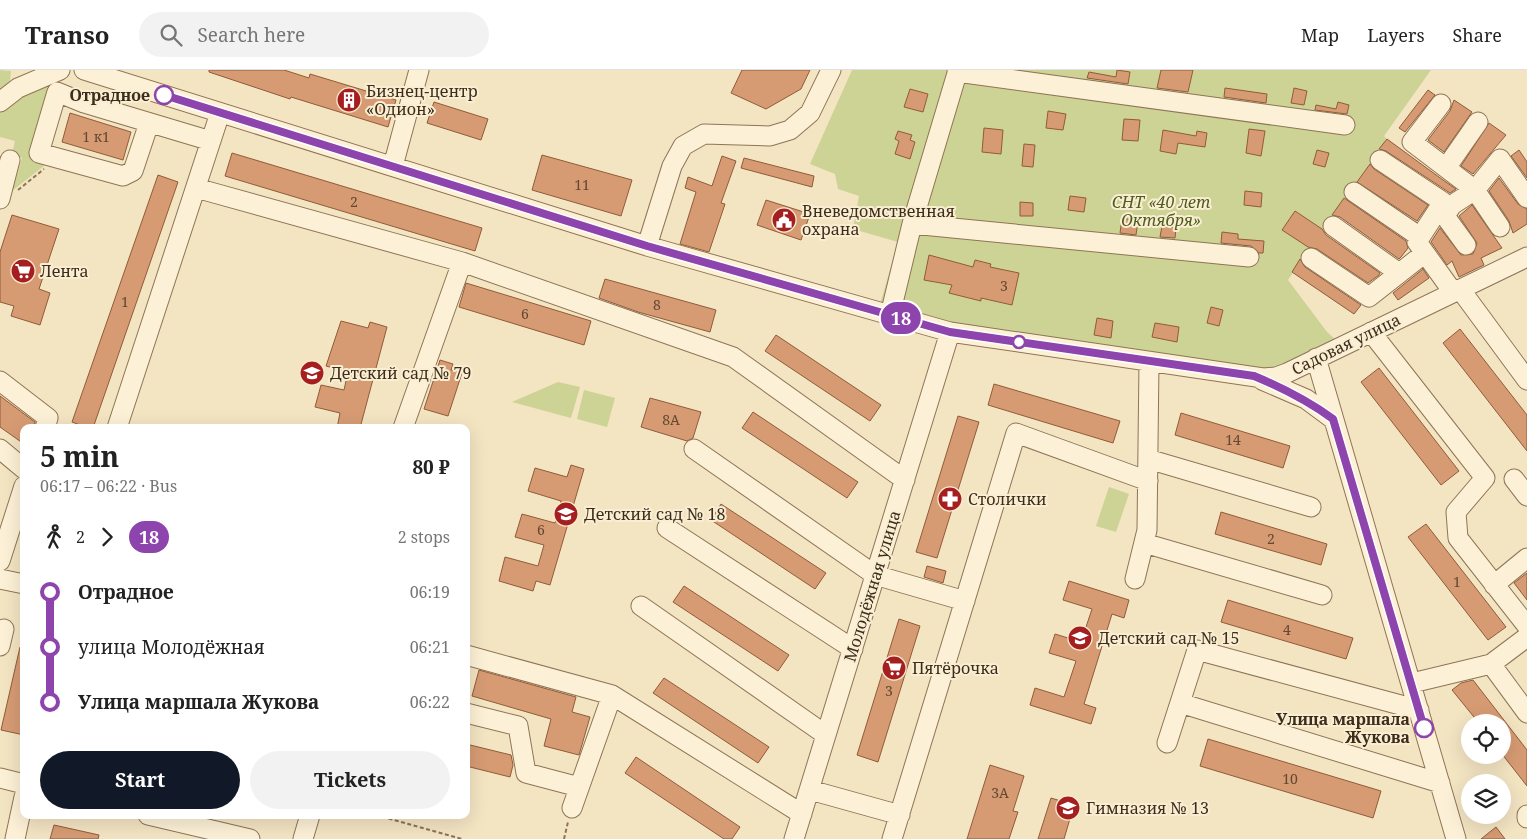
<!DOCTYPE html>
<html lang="en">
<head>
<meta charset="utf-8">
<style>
	body { margin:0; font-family:"Noto Serif",serif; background:#f2f2f2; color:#222; height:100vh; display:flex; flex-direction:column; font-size:19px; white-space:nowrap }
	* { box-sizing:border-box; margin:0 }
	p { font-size:16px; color:#767676 }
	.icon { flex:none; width:28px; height:28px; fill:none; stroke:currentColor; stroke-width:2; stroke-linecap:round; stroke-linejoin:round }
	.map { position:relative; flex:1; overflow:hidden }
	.panel { position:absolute; left:20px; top:354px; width:450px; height:395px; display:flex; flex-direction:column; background:#fff; border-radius:10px; box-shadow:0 5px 20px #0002 }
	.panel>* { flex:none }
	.badge { padding:0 10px; border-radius:16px; font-size:18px; line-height:32px }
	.controls { position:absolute; left:1461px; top:644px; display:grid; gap:10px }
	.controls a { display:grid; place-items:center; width:50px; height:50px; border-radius:50%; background:#fff; box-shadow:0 5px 20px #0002; font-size:25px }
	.map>.badge { position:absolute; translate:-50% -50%; box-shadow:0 0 0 2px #fff }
	.legs { display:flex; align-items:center; gap:8px; height:55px; padding:0 20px; font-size:16px }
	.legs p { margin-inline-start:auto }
	.head { display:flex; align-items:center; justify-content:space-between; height:85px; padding:0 20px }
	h1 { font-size:28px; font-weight:700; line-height:38px }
	.primary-button { display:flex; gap:10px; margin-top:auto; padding:10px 20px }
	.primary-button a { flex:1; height:58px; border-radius:30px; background:#111827; color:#fff; font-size:20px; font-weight:700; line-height:58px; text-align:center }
	.primary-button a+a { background:#f2f2f2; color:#222 }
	ul { padding:0 20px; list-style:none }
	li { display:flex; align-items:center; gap:18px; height:55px; font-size:19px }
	li i { display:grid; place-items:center; width:8px; height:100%; margin:0 6px; background:currentColor }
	li i::after { content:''; width:12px; height:12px; margin:-6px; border:4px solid; border-radius:50%; background:#fff }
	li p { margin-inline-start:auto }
	li:first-child i { background:linear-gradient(#0000 50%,currentColor 0) }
	li:last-child i { background:linear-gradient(currentColor 50%,#0000 0) }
	header { display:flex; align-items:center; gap:30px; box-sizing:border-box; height:70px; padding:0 25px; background:#fff; border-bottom:1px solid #e0e0e0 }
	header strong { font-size:24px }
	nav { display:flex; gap:28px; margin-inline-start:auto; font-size:18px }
	.search { width:350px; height:45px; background:#f2f2f2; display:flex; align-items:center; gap:12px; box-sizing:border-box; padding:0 18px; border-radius:28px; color:#767676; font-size:19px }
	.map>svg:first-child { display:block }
</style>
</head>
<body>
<header>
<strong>Transo</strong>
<div class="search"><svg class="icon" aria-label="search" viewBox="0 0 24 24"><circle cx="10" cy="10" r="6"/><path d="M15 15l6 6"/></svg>Search here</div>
<nav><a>Map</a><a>Layers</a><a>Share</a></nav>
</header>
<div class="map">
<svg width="1527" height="769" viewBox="0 0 1527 769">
	<rect width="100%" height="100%" fill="#f3e4c2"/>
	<path fill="#ccd394" d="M0,0L11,1L10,11L0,22Z
		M852,0H1431L1384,66L1388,70L1379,79L1380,81L1347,128L1345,127L1288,210L1327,262L1337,271L1274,302L951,254L879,238L898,172L853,159L859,126L838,119L835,104L810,94Z
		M56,9L33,91L45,95L12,121L22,88L12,84L15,71L0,67V41L37,14Z
		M558,312L580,317L571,348L512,332Z
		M584,320L615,328L607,357L577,349Z
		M1109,417L1129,424L1116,462L1096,456Z"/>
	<path fill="#d69b73" stroke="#915b39" d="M209,0H284L309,8L310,4L396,30L388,57L291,27L290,29L209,2Z
		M742,0H810L801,19L766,39L731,23Z
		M1117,0L1130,2L1128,14L1087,8L1089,2L1116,7Z
		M1161,0H1193L1188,22L1157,18Z
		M1225,18L1267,24L1266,33L1224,27Z
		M1294,18L1307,21L1304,35L1291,33Z
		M910,19L928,24L923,42L904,37Z
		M1428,20L1435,25L1405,62L1399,58Z
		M1454,30L1472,42L1444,82L1428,70L1450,41Z
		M434,32L488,49L481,70L427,53Z
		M1338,32L1349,35L1347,44L1315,40L1316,35L1336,39Z
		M1048,41L1066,44L1063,60L1046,58Z
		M70,43L131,62L123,90L62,72Z
		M1124,49L1140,50L1138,71L1122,70Z
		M1489,53L1506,65L1473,104L1461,96Z
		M984,58L1003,60L1001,84L982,82Z
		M1249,59L1265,61L1261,86L1246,83Z
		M1163,60L1196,66L1197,61L1207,63L1205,77L1178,73L1176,84L1160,81Z
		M898,61L912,65L910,70L915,72L910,89L895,84L899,71L895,69Z
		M1387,69L1443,110L1456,119L1450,123L1386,81L1379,79Z
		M1024,74L1035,75L1033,97L1022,96Z
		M1317,80L1329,83L1325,97L1313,94Z
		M1519,80L1527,92V108L1511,86Z
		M232,83L482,158L475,181L225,106Z
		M542,85L632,110L621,146L532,120Z
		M722,86L736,91L721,133L725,134L709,182L680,174L696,122L685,118L688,107L712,116Z
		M744,88L814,106L812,117L741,98Z
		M1370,94L1374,99L1428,135L1417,151L1357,112Z
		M158,105L178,112L93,358H88L72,352Z
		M1499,108L1518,134L1527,139V154L1513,163L1509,151L1489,121Z
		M1245,121L1262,123L1261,137L1244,135Z
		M1070,126L1086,128L1084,142L1068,140Z
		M1344,128L1406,171L1408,178L1401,187L1399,189L1340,147L1332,145Z
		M766,130L810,144L801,170L757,155Z
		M1020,132L1033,133V146H1020Z
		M1472,135L1502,178L1481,188L1484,195L1459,207L1452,191L1447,195L1431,172L1440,158L1461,185L1473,184L1477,173L1459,146Z
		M1295,141L1322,159L1326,165L1380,203L1379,205L1368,213L1317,179L1308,177L1282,160Z
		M12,145L59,159L39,219L50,223L40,255L11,246L14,236L0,232V182Z
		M1122,148L1138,151L1136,165L1120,163Z
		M1162,156L1176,158L1175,168L1160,167Z
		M1222,162L1238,164V169L1264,171L1263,183H1259L1251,176L1221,173Z
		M929,185L973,197L975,190L991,194L990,197L1019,203L1012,235L981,228V231L949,223L952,215L924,210Z
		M1300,189L1305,197L1361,235L1354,244L1292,202Z
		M1423,199L1429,208L1398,230L1393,223Z
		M605,209L716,240L710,262L638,242L599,228Z
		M466,213L591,251L584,275L459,237Z
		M1211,237L1223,240L1219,256L1207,253Z
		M1097,248L1113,251L1111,268L1094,265Z
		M341,251L368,258L370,252L387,257L360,358H337L340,343L315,337L321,315L344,320L348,302L326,296Z
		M1155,253L1179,257L1177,272L1152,267Z
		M1460,259L1527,345V381L1443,273Z
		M776,265L881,335L870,351L765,281Z
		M440,290L453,294L451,300L462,303L448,346L424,339Z
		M1379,298L1459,401L1441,415L1361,312Z
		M994,314L1120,351L1113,373L988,335Z
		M0,326L35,352L34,358H24V374L0,357Z
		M650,328L701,342L693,368L687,371L641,357Z
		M753,342L858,412L847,428L742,358Z
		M1181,343L1290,376L1283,398L1175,365Z
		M958,346L979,352L937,488L916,482Z
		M571,395L584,399L550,515L536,511L533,521L499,511L505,487L538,496L544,475L515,467L522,444L555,453L561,431L528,421L535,398L567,407Z
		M721,434L826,503L815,519L711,450Z
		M1221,442L1327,474L1321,495L1215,464Z
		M1426,454L1506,557L1488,570L1408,467Z
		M927,496L946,501L943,513L924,507Z
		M1527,503V530L1514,513Z
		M1069,511L1129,530L1124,548L1112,544L1084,634L1096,638L1091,654L1030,635L1035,618L1064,627L1076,591L1049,583L1055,564L1081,572L1092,539L1063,530Z
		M684,516L789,585L778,601L673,532Z
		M1228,530L1353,568L1346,589L1221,552Z
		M899,549L920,556L878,692L857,685Z
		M20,577H24V665L1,660Z
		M479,600L576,627L572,642L590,647L579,685L544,676L551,649L472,626Z
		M664,608L769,677L758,693L653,623Z
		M1473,610L1527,680V716L1502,684V652H1478L1452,620L1461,613Z
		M1208,669L1381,721L1373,748L1200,696Z
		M466,674L511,685L513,695L510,707L466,696Z
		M636,687L740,757L732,769H724L625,703Z
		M990,695L1024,706L1013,741L1018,742L1009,769H967Z
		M1051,728L1074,735L1064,769H1038Z
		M54,755L99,765L98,769H50Z
		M1496,757L1505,769H1481Z"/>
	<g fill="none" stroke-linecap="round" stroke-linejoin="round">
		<defs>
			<path id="minor" d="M84,0L647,176L950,262L1263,308L1276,307L1287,303L1527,187
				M957,2L1345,55
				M0,32L18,18L60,0
				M1441,34L1412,72L1475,120L1500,89L1527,128
				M149,53L133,101L123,106L39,83L57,22L84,33L211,71
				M1380,90L1443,132L1417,172L1453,222
				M393,96L419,0
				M1446,98L1478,52
				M196,118L462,192L733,287L905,410
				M1354,122L1420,167
				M0,129L10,90
				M912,154L1249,187
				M1333,156L1399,203
				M1466,175L1445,146L1452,135L1475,120L1500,157
				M647,176L672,96L683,76L704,64L770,66L790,60L810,43L831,0
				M1311,188L1369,227L1425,183
				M1460,219L1527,310
				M890,245L912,154L958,0
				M1371,262L1485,408L1456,442L1458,468L1527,556
				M1316,288L1456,769
				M1262,310L1306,329L1333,349
				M0,311L48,348L45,358
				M117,358L220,43
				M403,358L462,192
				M0,379L24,399
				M694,379L875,505L965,531
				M1148,389L1311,437
				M1514,409L1527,426
				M667,458L853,579
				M1144,473L1322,525
				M0,491L24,416
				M0,509L24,514
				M1135,509L1147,460L1149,292
				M1494,515L1527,488
				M641,536L826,665
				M0,576L4,559
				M466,585L612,625L802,744
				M1491,594L1527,643
				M1412,613L1491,594L1527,567
				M1180,633L1440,713
				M466,643L518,656L526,703L579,717
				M1167,673L1197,580L1419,640
				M0,708L24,714
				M810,720L900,745
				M572,738L612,625
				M148,745L250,769
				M1527,745V748
				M15,769L24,727
				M303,769L310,745
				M794,769L950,262
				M892,769L1016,363L1148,411"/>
		</defs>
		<use href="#minor" stroke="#8f7456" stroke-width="21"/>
		<path stroke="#8f7456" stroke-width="2" stroke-dasharray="4 2.5" stroke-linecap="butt" d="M18,120L44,99
			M376,745L462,769
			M564,769L568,752"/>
		<use href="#minor" stroke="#fcf1d6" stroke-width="19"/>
	</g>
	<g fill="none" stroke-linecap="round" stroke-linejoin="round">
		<defs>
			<path id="line-1" d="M164,25L647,176L950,262L1254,306C1283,318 1307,330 1333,349L1424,658"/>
		</defs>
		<use href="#line-1" stroke="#fff" stroke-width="11"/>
		<use href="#line-1" stroke="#8e44ad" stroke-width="8"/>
	</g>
	<defs>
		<symbol id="building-disc" viewBox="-11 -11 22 22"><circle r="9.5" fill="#a51f21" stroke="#f9eed2"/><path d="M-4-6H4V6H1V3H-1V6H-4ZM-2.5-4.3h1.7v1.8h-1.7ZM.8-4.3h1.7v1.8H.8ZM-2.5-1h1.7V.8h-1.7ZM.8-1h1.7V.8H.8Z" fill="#fff"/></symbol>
		<symbol id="civic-disc" viewBox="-11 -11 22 22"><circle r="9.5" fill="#a51f21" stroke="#f9eed2"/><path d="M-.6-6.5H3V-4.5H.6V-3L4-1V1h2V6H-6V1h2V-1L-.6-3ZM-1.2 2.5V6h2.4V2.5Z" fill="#fff"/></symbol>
		<symbol id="supermarket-disc" viewBox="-11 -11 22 22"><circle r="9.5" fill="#a51f21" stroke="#f9eed2"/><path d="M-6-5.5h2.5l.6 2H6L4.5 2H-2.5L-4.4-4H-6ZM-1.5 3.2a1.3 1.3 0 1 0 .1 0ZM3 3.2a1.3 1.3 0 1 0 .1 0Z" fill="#fff"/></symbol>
		<symbol id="school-disc" viewBox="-11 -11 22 22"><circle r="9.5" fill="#a51f21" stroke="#f9eed2"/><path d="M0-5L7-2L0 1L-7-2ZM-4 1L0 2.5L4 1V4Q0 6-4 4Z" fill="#fff"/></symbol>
		<symbol id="pharmacy-disc" viewBox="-11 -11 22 22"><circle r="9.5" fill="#a51f21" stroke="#f9eed2"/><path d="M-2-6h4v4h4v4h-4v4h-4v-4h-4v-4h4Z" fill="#fff"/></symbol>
	</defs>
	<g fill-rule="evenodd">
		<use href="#building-disc" x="335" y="16" width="28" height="28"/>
		<use href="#civic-disc" x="770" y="136" width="28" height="28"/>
		<use href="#supermarket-disc" x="9" y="187" width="28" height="28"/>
		<use href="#school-disc" x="298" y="289" width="28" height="28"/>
		<use href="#pharmacy-disc" x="936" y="415" width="28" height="28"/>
		<use href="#school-disc" x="552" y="430" width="28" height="28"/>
		<use href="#school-disc" x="1066" y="554" width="28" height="28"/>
		<use href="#supermarket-disc" x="880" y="584" width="28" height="28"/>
		<use href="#school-disc" x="1054" y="724" width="28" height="28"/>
	</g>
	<g fill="#fff" stroke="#8e44ad" stroke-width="2.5">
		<circle cx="164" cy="25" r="9"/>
		<circle cx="1019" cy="272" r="6"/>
		<circle cx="1424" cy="658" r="9"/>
	</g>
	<g text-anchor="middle" stroke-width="4" stroke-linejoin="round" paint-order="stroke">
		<g font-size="14" fill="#634832">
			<text x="96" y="72">1 к1</text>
			<text x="582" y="120">11</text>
			<text x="354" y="137">2</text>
			<text x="1004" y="221">3</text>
			<text x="125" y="237">1</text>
			<text x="657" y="240">8</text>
			<text x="525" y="249">6</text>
			<text x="671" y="355">8А</text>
			<text x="1233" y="375">14</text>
			<text x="541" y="465">6</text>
			<text x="1271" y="474">2</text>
			<text x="1457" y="517">1</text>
			<text x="1287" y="565">4</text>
			<text x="889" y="626">3</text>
			<text x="1290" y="714">10</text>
			<text x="1000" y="728">3А</text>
		</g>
		<g font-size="16" fill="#3d2c1c" stroke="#f9eed2" text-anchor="start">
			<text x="366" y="27">Бизнец-центр<tspan x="366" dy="18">«Одион»</tspan></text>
			<text x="802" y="147">Вневедомственная<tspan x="802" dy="18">охрана</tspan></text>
			<text x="40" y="207">Лента</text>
			<text x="330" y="309">Детский сад № 79</text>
			<text x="968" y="435">Столички</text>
			<text x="584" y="450">Детский сад № 18</text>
			<text x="1098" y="574">Детский сад № 15</text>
			<text x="912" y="604">Пятёрочка</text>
			<text x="1086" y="744">Гимназия № 13</text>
		</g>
		<g font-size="16" font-weight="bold" fill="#3d2c1c" stroke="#f9eed2" text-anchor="end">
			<text x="150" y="31">Отрадное</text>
			<text x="1410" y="655">Улица маршала<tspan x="1410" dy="18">Жукова</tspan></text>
		</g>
		<g font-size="16" font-style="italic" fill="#4e5c21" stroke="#f9eed2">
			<text x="1161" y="138">СНТ «40 лет<tspan x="1161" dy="18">Октября»</tspan></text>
		</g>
		<g font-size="16" fill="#3d2c1c" stroke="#f9eed2">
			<text transform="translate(1346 274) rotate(-26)" y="6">Садовая улица</text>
			<text transform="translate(872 516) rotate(-73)" y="6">Молодёжная улица</text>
		</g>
	</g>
</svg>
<div class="controls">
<a><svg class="icon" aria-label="locate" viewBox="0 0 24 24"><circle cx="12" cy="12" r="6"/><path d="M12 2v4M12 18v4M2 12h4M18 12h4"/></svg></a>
<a><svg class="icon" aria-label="layers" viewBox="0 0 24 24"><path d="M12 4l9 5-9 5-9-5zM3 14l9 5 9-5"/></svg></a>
</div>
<b class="badge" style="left:901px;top:248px;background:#8e44ad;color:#fff">18</b>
<section class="panel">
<div class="head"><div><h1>5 min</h1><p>06:17 – 06:22 · Bus</p></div><b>80 ₽</b></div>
<div class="legs"><svg class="icon" aria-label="walk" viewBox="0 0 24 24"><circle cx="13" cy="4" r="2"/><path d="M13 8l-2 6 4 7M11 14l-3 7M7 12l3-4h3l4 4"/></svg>2<svg class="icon" aria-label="forward" viewBox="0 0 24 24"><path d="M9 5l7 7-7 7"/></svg><b class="badge" style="background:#8e44ad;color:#fff">18</b><p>2 stops</p></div>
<ul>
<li><i style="color:#8e44ad"></i><b>Отрадное</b><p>06:19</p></li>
<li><i style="color:#8e44ad"></i><span>улица Молодёжная</span><p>06:21</p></li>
<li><i style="color:#8e44ad"></i><b>Улица маршала Жукова</b><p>06:22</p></li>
</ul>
<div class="primary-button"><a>Start</a><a>Tickets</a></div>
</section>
</div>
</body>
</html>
